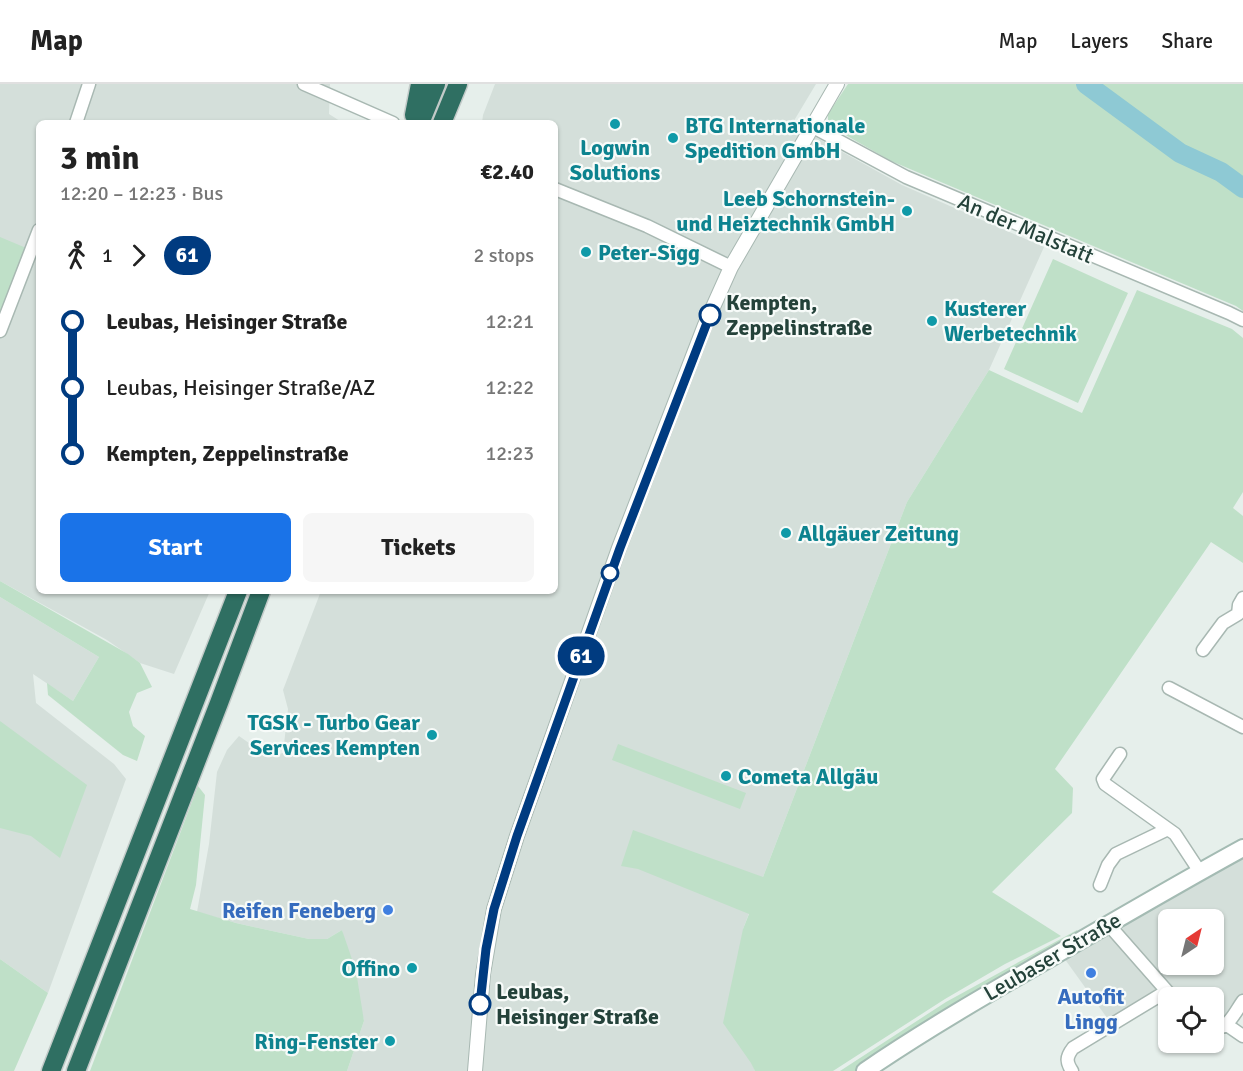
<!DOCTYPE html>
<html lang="en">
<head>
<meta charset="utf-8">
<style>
	body { margin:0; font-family:Signika,sans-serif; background:#f6f6f6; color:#222; height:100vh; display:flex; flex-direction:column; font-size:22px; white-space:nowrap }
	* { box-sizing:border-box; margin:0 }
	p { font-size:20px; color:#767676 }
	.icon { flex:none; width:33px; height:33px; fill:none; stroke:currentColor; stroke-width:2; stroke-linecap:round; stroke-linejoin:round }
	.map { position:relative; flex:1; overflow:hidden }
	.drawer { position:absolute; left:36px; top:36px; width:522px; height:474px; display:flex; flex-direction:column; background:#fff; border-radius:9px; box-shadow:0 2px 4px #0004 }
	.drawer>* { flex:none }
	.badge { padding:0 12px; border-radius:20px; font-size:21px; line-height:39px }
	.needle { width:39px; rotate:35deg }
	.fabs { position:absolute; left:1158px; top:825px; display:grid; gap:12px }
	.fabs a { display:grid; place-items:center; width:66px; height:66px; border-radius:9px; background:#fff; box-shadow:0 2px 4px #0004; font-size:30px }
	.map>.badge { position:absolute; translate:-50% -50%; box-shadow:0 0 0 3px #fff }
	.legs { display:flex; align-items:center; gap:9px; height:66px; padding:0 24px; font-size:20px }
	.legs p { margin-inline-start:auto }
	.headline { display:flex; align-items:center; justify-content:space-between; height:102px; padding:0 24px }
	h1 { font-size:33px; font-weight:700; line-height:45px }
	.button { display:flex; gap:12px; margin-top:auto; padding:12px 24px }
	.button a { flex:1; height:69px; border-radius:9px; background:#1a73e8; color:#fff; font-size:24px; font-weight:700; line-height:69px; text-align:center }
	.button a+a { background:#f6f6f6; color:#222 }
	ul { padding:0 24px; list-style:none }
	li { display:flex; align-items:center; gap:21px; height:66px; font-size:22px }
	li i { display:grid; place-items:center; width:9px; height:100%; margin:0 8px; background:currentColor }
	li i::after { content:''; width:15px; height:15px; margin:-8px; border:4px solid; border-radius:50%; background:#fff }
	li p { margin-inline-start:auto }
	li:first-child i { background:linear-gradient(#0000 50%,currentColor 0) }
	li:last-child i { background:linear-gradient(currentColor 50%,#0000 0) }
	header { display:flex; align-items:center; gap:36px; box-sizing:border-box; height:84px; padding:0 30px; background:#fff; border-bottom:2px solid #e0e0e0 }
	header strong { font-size:28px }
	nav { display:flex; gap:33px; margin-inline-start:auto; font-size:21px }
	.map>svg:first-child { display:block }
</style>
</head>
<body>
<header>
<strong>Map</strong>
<nav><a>Map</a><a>Layers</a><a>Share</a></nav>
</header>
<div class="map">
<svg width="1243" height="987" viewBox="0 0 1243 987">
	<rect width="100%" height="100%" fill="#e6efeb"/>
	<path fill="#d4dfda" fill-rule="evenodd" d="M0,0H330L329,30L343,39H39V507H210L174,590L140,579L107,556L0,497Z
		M495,0H816L792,40L902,101L1044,163L989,286L907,418L743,845L752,979L755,987H347L364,937L342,846L327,855H309L236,839L197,828L209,760L217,688L227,666L239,652L269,673L283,669L288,625L283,606L321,507H555V39H482L483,31Z
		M0,513L99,573L73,617L33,590L36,619L114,680L126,695L48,909L0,875Z
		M1243,771V929L1235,940L1214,949V914H1168L1159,907L1110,938L1064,874ZM1168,836H1214V880H1168Z"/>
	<path fill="#bfe0c8" d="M848,0H1243V227L1236,222L891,77L828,41V30Z
		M0,153L31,166L0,247Z
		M1053,175L1128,209L1078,319L1004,285Z
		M1137,206L1232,245L1243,254V408L1233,424L1243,432V479L1211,458L1055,685L1073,704L1072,729L992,808L1061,852L1005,880L945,915L833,987H755L751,979L723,939L743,845L749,830L638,785L621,782L633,746L763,793L907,418L989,286L1082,329Z
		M0,497L128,570L140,579L152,603L137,609L129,628L133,642L145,652L137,677L123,671L48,611L47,599L73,617L99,573L0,513Z
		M0,637L87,701L60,774L31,752L0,744Z
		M618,660L746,709L740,725L612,676Z
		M198,702L205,711L196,801L190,825L236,839L309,855H327L342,846L356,887L364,937L347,987H90Z
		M1077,846L1080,851L893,961L855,987H840L946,918Z
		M0,875L48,909L14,987H0Z"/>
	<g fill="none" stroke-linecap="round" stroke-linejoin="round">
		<path stroke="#8ec9d4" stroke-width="20" d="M1086,0L1180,69L1221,88L1243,104"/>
		<defs>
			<path id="minor" d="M304,0L393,39
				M76,39L89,0
				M813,43L906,93L1229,229L1243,236
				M555,105L647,142L731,183
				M0,247L39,146
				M1203,566L1223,539L1238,530L1239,521L1243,514
				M1169,604L1243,643
				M1120,670L1103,695L1105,700L1175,750L1200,788
				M1100,801L1108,781L1116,770L1168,745
				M1108,840L1173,914
				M1227,941L1243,952
				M1214,945C1229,944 1235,928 1243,917
				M1072,987C1066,978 1066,973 1073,964L1167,907"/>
			<path id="tertiary" d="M475,987L483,890L494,825L517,752L619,464L705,241L731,183L837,0"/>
			<path id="secondary" d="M865,987C925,946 989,909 1052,873C1116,836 1179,799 1243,764"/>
			<path id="motorway" d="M414,31L420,0
				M420,39L436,0
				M442,39L458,0
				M51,987L238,507
				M76,987L219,619L261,507"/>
		</defs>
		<use href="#minor" stroke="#a8b8b2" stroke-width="15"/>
		<use href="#tertiary" stroke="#a8b8b2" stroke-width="16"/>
		<use href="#secondary" stroke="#a4bbb3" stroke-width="20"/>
		<use href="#motorway" stroke="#c2cac8" stroke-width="21"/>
		<use href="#minor" stroke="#fff" stroke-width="12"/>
		<use href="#tertiary" stroke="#fff" stroke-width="14"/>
		<use href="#secondary" stroke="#fff" stroke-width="16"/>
		<use href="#motorway" stroke="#2f6f62" stroke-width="18"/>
	</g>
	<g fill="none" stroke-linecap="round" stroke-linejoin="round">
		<defs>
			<path id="line-1" d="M480,920L486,865L494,825L517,752L620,464L710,231"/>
		</defs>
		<use href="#line-1" stroke="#fff" stroke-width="14"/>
		<use href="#line-1" stroke="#003b80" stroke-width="9"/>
	</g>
	<g fill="#0f9aa8" stroke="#f7fbf9" stroke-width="2">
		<circle cx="615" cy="40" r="6"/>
		<circle cx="673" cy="54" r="6"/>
		<circle cx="907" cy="127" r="6"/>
		<circle cx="586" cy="168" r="6"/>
		<circle cx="932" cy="237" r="6"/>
		<circle cx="786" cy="449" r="6"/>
		<circle cx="432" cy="651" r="6"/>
		<circle cx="726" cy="692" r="6"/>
		<circle cx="412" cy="884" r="6"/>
		<circle cx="390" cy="957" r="6"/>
	</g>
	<g fill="#fff" stroke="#003b80" stroke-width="3">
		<circle cx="710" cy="231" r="10"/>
		<circle cx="610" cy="489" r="8"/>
		<circle cx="480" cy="920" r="10"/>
	</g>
	<g fill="#3f7fe0" stroke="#f7fbf9" stroke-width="2">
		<circle cx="388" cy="826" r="6"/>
		<circle cx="1091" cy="889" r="6"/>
	</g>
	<g text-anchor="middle" stroke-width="4.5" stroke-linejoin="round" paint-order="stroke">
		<g font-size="22" font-weight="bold" fill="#0d838f" stroke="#f7fbf9" text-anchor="start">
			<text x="685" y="49">BTG Internationale<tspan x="685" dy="25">Spedition GmbH</tspan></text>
			<text x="615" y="71" text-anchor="middle">Logwin<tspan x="615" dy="25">Solutions</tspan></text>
			<text x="895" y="122" text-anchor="end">Leeb Schornstein-<tspan x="895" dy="25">und Heiztechnik GmbH</tspan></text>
			<text x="598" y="176">Peter-Sigg</text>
			<text x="944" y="232">Kusterer<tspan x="944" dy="25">Werbetechnik</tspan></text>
			<text x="798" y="457">Allgäuer Zeitung</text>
			<text x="420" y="646" text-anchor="end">TGSK - Turbo Gear<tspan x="420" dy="25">Services Kempten</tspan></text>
			<text x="738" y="700">Cometa Allgäu</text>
			<text x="400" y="892" text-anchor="end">Offino</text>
			<text x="378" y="965" text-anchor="end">Ring-Fenster</text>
		</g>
		<g font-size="22" fill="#24423a" stroke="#f7fbf9">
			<text transform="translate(1026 144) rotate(23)" y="8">An der Malstatt</text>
			<text transform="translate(1052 872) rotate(-30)" y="8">Leubaser Straße</text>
		</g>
		<g font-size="22" font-weight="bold" fill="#24423a" stroke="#f7fbf9" text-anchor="start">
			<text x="726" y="226">Kempten,<tspan x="726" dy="25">Zeppelinstraße</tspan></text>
			<text x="496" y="915">Leubas,<tspan x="496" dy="25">Heisinger Straße</tspan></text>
		</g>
		<g font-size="22" font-weight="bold" fill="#366cbe" stroke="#f7fbf9" text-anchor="end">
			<text x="376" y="834">Reifen Feneberg</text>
			<text x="1091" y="920" text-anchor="middle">Autofit<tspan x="1091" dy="25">Lingg</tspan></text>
		</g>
	</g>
</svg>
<div class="fabs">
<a><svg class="needle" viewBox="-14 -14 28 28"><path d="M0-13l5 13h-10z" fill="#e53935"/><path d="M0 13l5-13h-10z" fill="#767676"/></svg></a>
<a><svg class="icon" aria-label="locate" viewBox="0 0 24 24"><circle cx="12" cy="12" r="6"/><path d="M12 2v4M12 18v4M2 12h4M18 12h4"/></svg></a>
</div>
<b class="badge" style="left:581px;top:572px;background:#003b80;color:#fff">61</b>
<section class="drawer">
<div class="headline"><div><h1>3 min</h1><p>12:20 – 12:23 · Bus</p></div><b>€2.40</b></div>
<div class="legs"><svg class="icon" aria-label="walk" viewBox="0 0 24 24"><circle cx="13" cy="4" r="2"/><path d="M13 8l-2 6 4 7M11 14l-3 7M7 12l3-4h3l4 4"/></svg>1<svg class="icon" aria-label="forward" viewBox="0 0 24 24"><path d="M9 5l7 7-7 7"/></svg><b class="badge" style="background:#003b80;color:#fff">61</b><p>2 stops</p></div>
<ul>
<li><i style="color:#003b80"></i><b>Leubas, Heisinger Straße</b><p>12:21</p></li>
<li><i style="color:#003b80"></i><span>Leubas, Heisinger Straße/AZ</span><p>12:22</p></li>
<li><i style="color:#003b80"></i><b>Kempten, Zeppelinstraße</b><p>12:23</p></li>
</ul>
<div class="button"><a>Start</a><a>Tickets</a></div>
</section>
</div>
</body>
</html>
